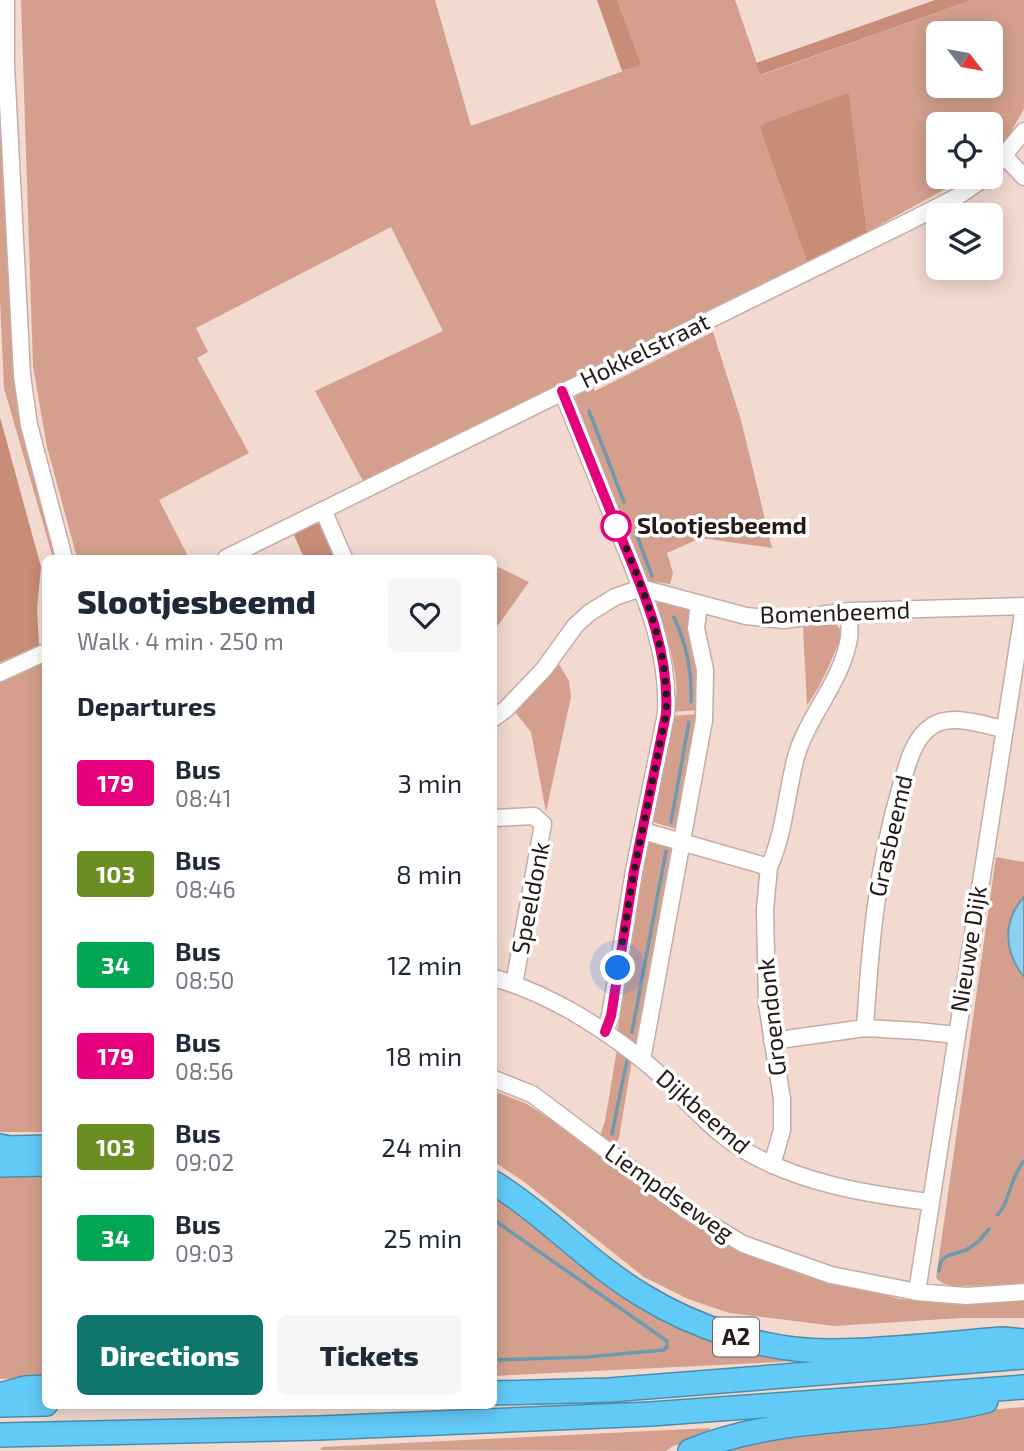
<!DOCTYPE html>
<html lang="en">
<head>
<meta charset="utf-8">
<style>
	body { margin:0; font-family:"Exo 2",sans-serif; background:#f6f6f7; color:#1f2937; height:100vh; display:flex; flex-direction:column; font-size:26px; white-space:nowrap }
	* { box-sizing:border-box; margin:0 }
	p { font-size:23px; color:#747a83 }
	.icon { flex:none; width:38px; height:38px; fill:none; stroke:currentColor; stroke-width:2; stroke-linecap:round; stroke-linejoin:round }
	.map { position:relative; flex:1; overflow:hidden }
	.sheet { position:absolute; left:42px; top:555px; width:455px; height:854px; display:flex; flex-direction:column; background:#fff; border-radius:10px; box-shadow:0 4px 18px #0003 }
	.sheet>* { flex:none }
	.badge { padding:0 14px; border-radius:5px; font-size:24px; line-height:46px }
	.needle { width:46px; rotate:121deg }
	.fabs { position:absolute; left:926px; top:21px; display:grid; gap:14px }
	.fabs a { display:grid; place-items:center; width:77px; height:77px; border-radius:10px; background:#fff; box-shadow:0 4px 18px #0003; font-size:35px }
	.you { position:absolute; width:35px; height:35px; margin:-18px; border:5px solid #fff; border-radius:50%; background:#1a73e8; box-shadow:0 0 0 10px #1a73e833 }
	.map>.badge { position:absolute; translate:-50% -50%; box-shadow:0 0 0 4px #fff }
	h2 { padding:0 35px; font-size:26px; line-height:63px }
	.round { display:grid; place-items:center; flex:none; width:74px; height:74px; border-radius:10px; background:#f6f6f7 }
	.headline { display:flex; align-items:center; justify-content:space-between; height:119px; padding:0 35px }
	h1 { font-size:33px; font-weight:800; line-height:52px }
	.action { display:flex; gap:14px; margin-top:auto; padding:14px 35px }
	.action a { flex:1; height:80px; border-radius:10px; background:#0f766e; color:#fff; font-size:28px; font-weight:800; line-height:80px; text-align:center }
	.action a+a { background:#f6f6f7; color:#1f2937 }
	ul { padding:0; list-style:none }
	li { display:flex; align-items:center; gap:21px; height:91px; padding:0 35px }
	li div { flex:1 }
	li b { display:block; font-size:26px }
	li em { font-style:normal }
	li .badge { min-width:77px; font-weight:700; text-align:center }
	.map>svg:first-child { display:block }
</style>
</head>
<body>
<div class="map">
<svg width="1024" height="1451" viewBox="0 0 1024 1451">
	<rect width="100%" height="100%" fill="#f3dad1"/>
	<path fill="#d4a08d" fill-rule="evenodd" d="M0,0L19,375L61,558H53L4,388L0,301Z
		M21,0H435L471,126L640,65L617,0H735L761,75L972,0H1024V109L1007,139L991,157L990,124H938V177H967L867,232L849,94L764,123L761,127L807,262L363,481L315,391L443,331L391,227L196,328L208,352L197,358L249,453L159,500L189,558H77L47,447L33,367ZM938,33H990V86H938Z
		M713,332L741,420L772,548L701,538L667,553L673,573L670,584L642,580L575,398L577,393L591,385L595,391Z
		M494,565L529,582L494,631Z
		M659,600L686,606L691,613L700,710L671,712C682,695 674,668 670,649L665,646C665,633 662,619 658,609L653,611Z
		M836,624L842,632C837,650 819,691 807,705L803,627Z
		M45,663V1132H0V680Z
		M559,664L569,681L571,697L546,812L531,732L515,712Z
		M700,714L677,829L649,821V817L655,811L673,724L670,716Z
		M649,839L673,845L635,1045L617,1032L647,849L644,844Z
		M996,857L1024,862V1285L953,1286L942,1283L936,1278Z
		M617,1049L632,1060L619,1138L613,1150L599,1139L605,1121Z
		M494,1091L525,1103L591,1144L640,1182L825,1279L899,1299L962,1305L1024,1300V1318H961L834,1326L729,1313L688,1299L644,1277L523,1181L494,1162Z
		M45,1170V1377L0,1379V1173Z
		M494,1190L639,1300L861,1358L494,1376Z
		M1024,1407V1451H717L737,1444L960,1412Z
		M710,1428L711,1435L673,1446L666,1451L320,1450L322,1447Z"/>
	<path fill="#c88d77" d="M597,0H617L641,65L622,71Z
		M935,0H972L760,75L756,63Z
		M849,93L867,232L807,262L760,127L764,123Z
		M0,417L41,567L37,609L39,646L0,662Z
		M314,524H323L341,558H304L294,535Z"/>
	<path fill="#8dcfee" stroke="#6e99ae" stroke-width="2" d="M1024,897V977C1004,952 1002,921 1024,897Z"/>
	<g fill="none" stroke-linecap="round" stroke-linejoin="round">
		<path stroke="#6e99ae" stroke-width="3.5" d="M589,411L624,502
			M636,533L652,576
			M330,555L331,558
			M674,617C687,646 692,671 691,702
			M671,822L689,722
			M632,1032L666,851
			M612,1134L627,1060
			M997,1215C1009,1205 1010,1177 1024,1161
			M494,1220L667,1341V1347L663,1350L587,1357L494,1360
			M939,1271L941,1261L947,1256L966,1250L978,1242L989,1229"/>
		<defs>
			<path id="minor" d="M6,0V65L22,375L29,425L64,558
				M1005,157L1024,177
				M990,172L1024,131
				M562,391C581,437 599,484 618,530C642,590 670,649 666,714L634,871L610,1016L605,1032
				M323,510L344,558
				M226,558L906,223L957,197L986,177
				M0,673L46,652
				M494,718L506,709L544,669L575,626L589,613L615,597L641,588L746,616L784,620L849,611L1024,606
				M494,818L534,816L543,824L514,984
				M643,831L769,867C785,832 786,794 796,757C808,715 842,682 849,638C850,630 849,620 849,611
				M769,867L765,909L767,1004L782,1099V1130L772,1165
				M494,978C550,994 606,1029 651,1067C681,1093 707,1127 742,1149C798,1183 866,1194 930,1202
				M865,1028C870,946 877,866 901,786C907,766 913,738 932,726C952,713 983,725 1004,729
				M772,1041L865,1028L918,1031L956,1035
				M642,1060L704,720L705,670L696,628L699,604
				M494,1079L532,1094L686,1210L743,1244L831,1275L917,1292L966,1296L1024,1292
				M917,1292L1024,607"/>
			<path id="highway" d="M0,1146L9,1148L46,1147
				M0,1165L46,1164
				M494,1183C547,1216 589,1263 642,1295C697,1329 768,1352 833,1351C890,1351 947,1343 1003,1339L1024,1341
				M494,1393L609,1390L1024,1357
				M0,1395L25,1388L46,1387
				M0,1405L46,1404
				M0,1435L319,1428L651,1414L1024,1387
				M690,1451C784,1412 889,1425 986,1401"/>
		</defs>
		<use href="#minor" stroke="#c5ada4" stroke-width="19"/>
		<use href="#highway" stroke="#4c8da9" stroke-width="26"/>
		<use href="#minor" stroke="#fff" stroke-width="16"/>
		<use href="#highway" stroke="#62caf7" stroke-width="23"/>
	</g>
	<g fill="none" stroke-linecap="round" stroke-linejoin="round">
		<defs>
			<path id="line" d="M562,391C580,436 598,480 616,525C641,586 670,647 666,714L634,871L611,1016L605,1032"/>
		</defs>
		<use href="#line" stroke="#fff" stroke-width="16"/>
		<use href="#line" stroke="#e6007e" stroke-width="10"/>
		<path stroke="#241b18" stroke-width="7" stroke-dasharray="0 12.6" d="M616,526L612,514C638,578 670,644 666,714L634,871L618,968"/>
	</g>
	<circle fill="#fff" stroke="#e6007e" stroke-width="3.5" cx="616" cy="526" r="14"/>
	<g text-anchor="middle" stroke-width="7" stroke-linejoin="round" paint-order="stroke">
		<rect fill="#fff" stroke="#665f5d" stroke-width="2" x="713" y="1317.5" width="46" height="39" rx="5"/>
		<g font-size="23" font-weight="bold" fill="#241b18">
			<text x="736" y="1345">A2</text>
		</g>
		<g font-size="24" fill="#241b18" stroke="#fff">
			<text transform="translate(645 351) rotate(-26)" y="8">Hokkelstraat</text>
			<text transform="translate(835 613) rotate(-2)" y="8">Bomenbeemd</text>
			<text transform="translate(891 836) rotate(-77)" y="8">Grasbeemd</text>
			<text transform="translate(531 898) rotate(-79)" y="8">Speeldonk</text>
			<text transform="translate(969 949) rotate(-81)" y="8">Nieuwe Dijk</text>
			<text transform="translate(772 1017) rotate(-96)" y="8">Groendonk</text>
			<text transform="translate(703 1112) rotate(41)" y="8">Dijkbeemd</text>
			<text transform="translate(669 1193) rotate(35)" y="8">Liempdseweg</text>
		</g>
		<g font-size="24" font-weight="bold" fill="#241b18" stroke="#fff" text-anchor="start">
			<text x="637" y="534">Slootjesbeemd</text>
		</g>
	</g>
</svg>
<div class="fabs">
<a><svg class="needle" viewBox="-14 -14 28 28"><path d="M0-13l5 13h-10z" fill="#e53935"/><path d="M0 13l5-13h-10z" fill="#747a83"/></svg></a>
<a><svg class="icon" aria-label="locate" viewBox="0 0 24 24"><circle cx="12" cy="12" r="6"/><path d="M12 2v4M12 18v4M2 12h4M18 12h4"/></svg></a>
<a><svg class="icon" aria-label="layers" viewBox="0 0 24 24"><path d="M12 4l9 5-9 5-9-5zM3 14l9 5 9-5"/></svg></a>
</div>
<div class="you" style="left:618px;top:968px"></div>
<section class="sheet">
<div class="headline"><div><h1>Slootjesbeemd</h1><p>Walk · 4 min · 250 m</p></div><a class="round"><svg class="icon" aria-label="heart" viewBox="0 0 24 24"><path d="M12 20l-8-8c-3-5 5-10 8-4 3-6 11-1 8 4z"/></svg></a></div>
<h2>Departures</h2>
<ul>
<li><span class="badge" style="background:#e6007e;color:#fff">179</span><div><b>Bus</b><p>08:41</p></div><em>3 min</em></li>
<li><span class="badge" style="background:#6b8e23;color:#fff">103</span><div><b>Bus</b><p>08:46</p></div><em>8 min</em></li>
<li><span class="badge" style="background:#00a651;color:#fff">34</span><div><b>Bus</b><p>08:50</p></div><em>12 min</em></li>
<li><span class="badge" style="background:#e6007e;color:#fff">179</span><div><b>Bus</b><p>08:56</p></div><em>18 min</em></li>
<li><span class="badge" style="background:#6b8e23;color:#fff">103</span><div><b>Bus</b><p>09:02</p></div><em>24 min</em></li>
<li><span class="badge" style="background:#00a651;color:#fff">34</span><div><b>Bus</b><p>09:03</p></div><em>25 min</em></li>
</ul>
<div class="action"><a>Directions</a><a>Tickets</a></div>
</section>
</div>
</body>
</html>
